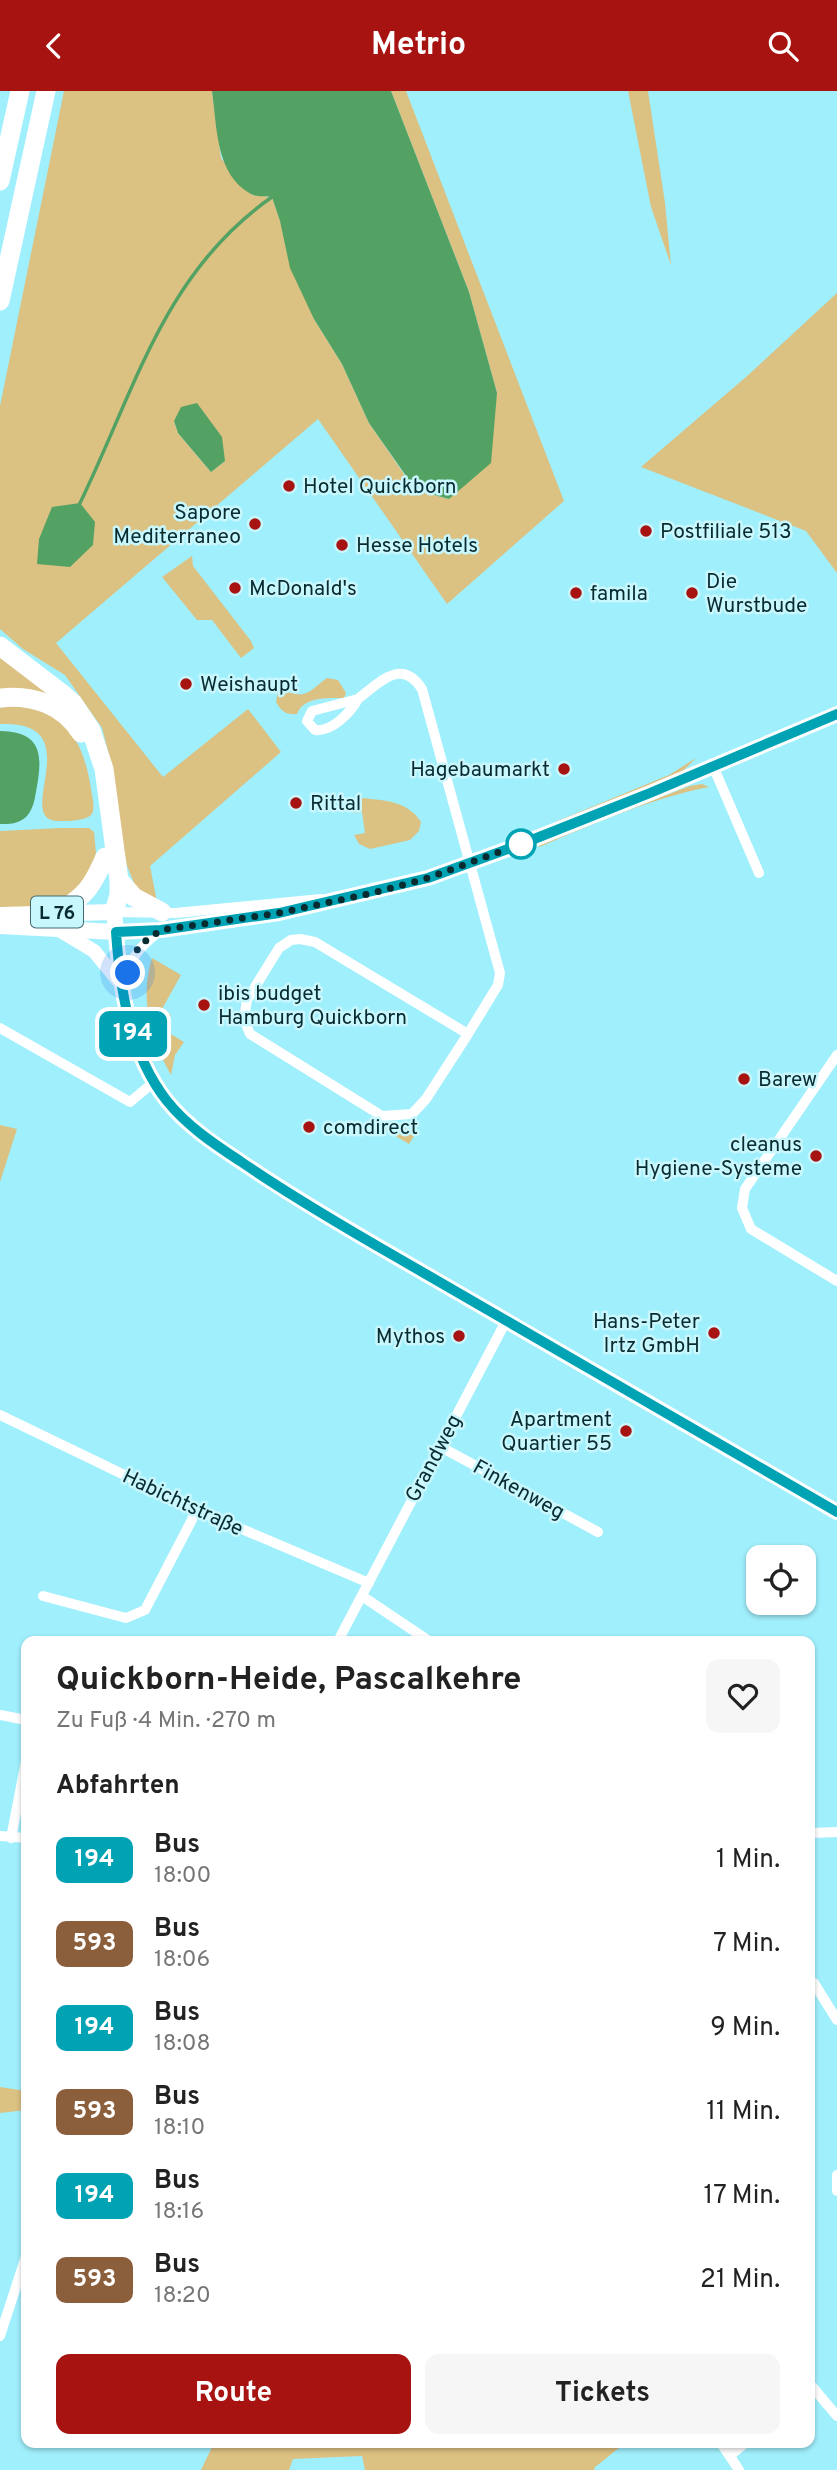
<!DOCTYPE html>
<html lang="de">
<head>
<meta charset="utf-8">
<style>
	body { margin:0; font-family:Overpass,sans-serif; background:#f6f6f6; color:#222; height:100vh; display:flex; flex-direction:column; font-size:26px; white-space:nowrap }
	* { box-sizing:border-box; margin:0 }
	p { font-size:23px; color:#767676 }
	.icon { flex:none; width:38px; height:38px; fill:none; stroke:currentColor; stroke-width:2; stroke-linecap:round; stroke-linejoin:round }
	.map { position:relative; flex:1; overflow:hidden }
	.drawer { position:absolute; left:21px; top:1545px; width:794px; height:812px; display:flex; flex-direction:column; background:#fff; border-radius:14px; box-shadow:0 2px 5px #0004 }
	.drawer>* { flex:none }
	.badge { padding:0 14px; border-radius:10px; font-size:24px; line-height:46px }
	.buttons { position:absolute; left:746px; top:1454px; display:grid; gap:14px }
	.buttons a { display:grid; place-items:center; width:70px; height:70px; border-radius:14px; background:#fff; box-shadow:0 2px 5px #0004; font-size:35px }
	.you { position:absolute; width:35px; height:35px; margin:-18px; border:5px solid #fff; border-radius:50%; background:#1a73e8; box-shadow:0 0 0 10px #1a73e833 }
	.map>.badge { position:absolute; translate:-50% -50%; box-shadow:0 0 0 4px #fff }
	h2 { padding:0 35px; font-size:26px; line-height:63px }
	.round { display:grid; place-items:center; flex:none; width:74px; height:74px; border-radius:14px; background:#f6f6f6 }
	.head { display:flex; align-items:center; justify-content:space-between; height:119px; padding:0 35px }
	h1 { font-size:33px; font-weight:700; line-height:52px }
	.action { display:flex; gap:14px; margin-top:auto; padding:14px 35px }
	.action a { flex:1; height:80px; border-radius:14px; background:#a71311; color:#fff; font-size:28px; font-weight:700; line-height:80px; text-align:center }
	.action a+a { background:#f6f6f6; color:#222 }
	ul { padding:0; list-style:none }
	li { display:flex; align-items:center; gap:21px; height:84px; padding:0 35px }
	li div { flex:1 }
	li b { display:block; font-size:26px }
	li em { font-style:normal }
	li .badge { min-width:77px; font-weight:700; text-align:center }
	header { display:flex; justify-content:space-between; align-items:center; height:91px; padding:0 35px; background:#a71311; color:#fff; font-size:32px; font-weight:700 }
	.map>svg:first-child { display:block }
</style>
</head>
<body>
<header><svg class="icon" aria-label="back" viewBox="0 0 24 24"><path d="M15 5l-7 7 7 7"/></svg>Metrio<svg class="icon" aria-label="search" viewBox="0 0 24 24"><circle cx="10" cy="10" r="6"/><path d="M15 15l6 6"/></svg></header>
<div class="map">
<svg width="837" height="2379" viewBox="0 0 837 2379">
	<rect width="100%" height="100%" fill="#a0effc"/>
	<path fill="#dbc182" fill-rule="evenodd" d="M64,0H212L221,67L252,104L272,106L314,228L342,273L369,332L415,399L449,408L497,302L469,201L391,0H406L564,410L447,513L318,328L56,552L163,686L248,618L281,661L150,775L157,811L137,799L127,775L120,741L113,679L102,637L65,584L23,558L0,538V315ZM174,330L225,370L211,381L178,342Z
		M628,0H648L665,112L671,174L651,116Z
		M837,202V482L806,440L641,376L746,286Z
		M192,465L193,475L251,550L254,557L241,567L212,529H197L162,486Z
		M0,562L66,612L0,600Z
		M327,587L338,589L346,602L344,607C328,607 304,605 297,623C286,624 281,620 276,611L278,601C286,599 288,602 296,603C308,606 318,593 327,587Z
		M7,615C63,616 83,646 91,698C92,705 96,718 91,724C85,730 68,730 60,730C9,732 94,629 0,633V617Z
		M696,667L682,681L556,735L555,731L669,684Z
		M702,693L709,696C651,707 594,733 539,756L538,753L690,695Z
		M361,707C384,709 408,710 421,731L419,740L410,749L370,758L359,753L354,744L365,742L362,721L353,722L355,714Z
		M61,737H89L94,741L96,762L92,781L63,812L45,817L0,821V740Z
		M152,867L181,884L162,918L171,924L165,932L169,942L184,951L175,964L171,984C151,948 139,908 152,867Z
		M384,1033L404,1035L416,1042L409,1053L382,1037Z
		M0,1034L17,1038L0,1091Z
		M0,1996L26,2000V2019L0,2022Z
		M214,2352H625L594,2377L595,2379H365L362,2365L293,2368L289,2379H201Z"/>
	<path fill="#54a263" d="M212,0H391L469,201L497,302L491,372L449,408L416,399L369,332L342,273L314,228L290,177L280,130L272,106C266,105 256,106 251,103C215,84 217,34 212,0Z
		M197,312L222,346L225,370L211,381L178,342L174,330L181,316Z
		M80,412L95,431L93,454L70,476L37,473L39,448L52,416Z
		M0,640C40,641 43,661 37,695C35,706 34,718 26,726C18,733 10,733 0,733Z"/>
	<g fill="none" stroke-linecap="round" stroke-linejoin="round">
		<path stroke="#54a263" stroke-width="3.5" d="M80,412C135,299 164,181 272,106"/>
		<path stroke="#fff" stroke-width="10" d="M358,608C379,592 401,566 422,598L500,882L498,894L468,943
			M358,608C350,622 332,641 315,639L307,630L312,620Z
			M713,675L759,782
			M114,821L175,822L321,808
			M116,841L161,839L280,822L428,787L519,754L650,702L837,623
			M300,848L315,851L468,943L426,1008L412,1023L382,1025L250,943L244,928L247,909L279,857L291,849Z
			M123,896C133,865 135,859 161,839
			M0,937L130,1011L154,991
			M837,964L745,1098L742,1117L751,1138L837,1190
			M0,1324L197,1419L369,1492
			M439,1355L598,1441
			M43,1505L126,1527L145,1519L197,1419
			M362,1505L429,1550
			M338,1550L506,1230
			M0,1624L26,1629
			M810,1742L837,1741
			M0,1745L26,1747
			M11,1747L26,1670
			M810,1890L814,1892L837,1929
			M837,2084V2100
			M0,2245L26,2165
			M810,2293L837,2325
			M721,2352L739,2379
			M731,2364L745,2352"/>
		<path stroke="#fff" stroke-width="14" d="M59,839L94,860L121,893
			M116,841C120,899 130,962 167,1010C187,1035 214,1053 240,1070C291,1105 344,1136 398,1167C544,1252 690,1337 837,1421"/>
		<path stroke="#fff" stroke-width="16" d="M0,824L114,821L116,841L0,835"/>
		<path stroke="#fff" stroke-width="19" d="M0,90L20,0
			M0,210L46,0
			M0,555L64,604L73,612L91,639L104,678L119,789V804L114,821
			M0,607C33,603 63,614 81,642
			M119,789L134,806L162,821
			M59,821C86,805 93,794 105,766"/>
	</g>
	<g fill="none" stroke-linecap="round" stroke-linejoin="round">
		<defs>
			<path id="line" d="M837,623L650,702L519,754L428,787L279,822L161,839L116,841C120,899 130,963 167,1010C187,1035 214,1053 240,1070C291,1105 344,1136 398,1167C544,1252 691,1336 837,1421"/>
		</defs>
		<use href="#line" stroke="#fff" stroke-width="16"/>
		<use href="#line" stroke="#00a3b4" stroke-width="10"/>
		<path stroke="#082b30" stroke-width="7" stroke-dasharray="0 12.6" d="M128,882L132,868L140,854L161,839L279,822L373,802L428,787L521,753"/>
	</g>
	<g fill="#a71311" stroke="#c9f7fe" stroke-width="2.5">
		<circle cx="289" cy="395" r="7"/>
		<circle cx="255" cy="433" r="7"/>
		<circle cx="646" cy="440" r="7"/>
		<circle cx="342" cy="454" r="7"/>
		<circle cx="235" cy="497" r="7"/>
		<circle cx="576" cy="502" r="7"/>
		<circle cx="692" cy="502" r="7"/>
		<circle cx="186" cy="593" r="7"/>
		<circle cx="564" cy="678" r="7"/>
		<circle cx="296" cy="712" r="7"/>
		<circle cx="204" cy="914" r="7"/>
		<circle cx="744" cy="988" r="7"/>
		<circle cx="309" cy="1036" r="7"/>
		<circle cx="816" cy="1065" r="7"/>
		<circle cx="714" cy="1242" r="7"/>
		<circle cx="459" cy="1245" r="7"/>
		<circle cx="626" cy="1340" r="7"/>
	</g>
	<circle fill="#fff" stroke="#00a3b4" stroke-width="3.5" cx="521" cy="753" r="14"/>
	<g text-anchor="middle" stroke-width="5" stroke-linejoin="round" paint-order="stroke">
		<rect fill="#c9f7fe" stroke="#42686e" stroke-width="2" x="31" y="805.5" width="52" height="31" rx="5"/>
		<g font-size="19" font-weight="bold" fill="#082b30">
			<text x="57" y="828">L 76</text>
		</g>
		<g font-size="21" fill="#082b30" stroke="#c9f7fe" text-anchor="start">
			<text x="303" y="402">Hotel Quickborn</text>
			<text x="241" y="428" text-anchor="end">Sapore<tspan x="241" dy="24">Mediterraneo</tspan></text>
			<text x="660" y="447">Postfiliale 513</text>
			<text x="356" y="461">Hesse Hotels</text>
			<text x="706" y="497">Die<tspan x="706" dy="24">Wurstbude</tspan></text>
			<text x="249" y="504">McDonald's</text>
			<text x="590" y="509">famila</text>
			<text x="200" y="600">Weishaupt</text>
			<text x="550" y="685" text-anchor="end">Hagebaumarkt</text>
			<text x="310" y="719">Rittal</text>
			<text x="218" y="909">ibis budget<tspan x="218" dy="24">Hamburg Quickborn</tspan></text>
			<text x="758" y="995">Barew</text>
			<text x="323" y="1043">comdirect</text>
			<text x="802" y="1060" text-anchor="end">cleanus<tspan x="802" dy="24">Hygiene-Systeme</tspan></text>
			<text x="700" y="1237" text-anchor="end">Hans-Peter<tspan x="700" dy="24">Irtz GmbH</tspan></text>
			<text x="445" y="1252" text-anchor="end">Mythos</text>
			<text x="612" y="1335" text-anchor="end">Apartment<tspan x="612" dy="24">Quartier 55</tspan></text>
		</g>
		<g font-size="21" fill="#082b30" stroke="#c9f7fe">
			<text transform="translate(433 1367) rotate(-62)" y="7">Grandweg</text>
			<text transform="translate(519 1398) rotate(29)" y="7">Finkenweg</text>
			<text transform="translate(183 1411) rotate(25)" y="7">Habichtstraße</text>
		</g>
	</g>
</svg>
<div class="buttons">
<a><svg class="icon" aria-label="locate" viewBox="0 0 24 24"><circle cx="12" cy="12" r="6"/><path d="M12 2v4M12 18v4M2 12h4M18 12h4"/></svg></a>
</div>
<div class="you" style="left:128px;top:882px"></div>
<b class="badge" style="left:133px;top:943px;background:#00a3b4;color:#fff">194</b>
<section class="drawer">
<div class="head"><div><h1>Quickborn-Heide, Pascalkehre</h1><p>Zu Fuß · 4 Min. · 270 m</p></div><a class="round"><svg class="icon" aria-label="heart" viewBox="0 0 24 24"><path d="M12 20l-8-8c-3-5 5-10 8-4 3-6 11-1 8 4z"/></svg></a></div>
<h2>Abfahrten</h2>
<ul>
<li><span class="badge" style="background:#00a3b4;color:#fff">194</span><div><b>Bus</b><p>18:00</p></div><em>1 Min.</em></li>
<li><span class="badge" style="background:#8b5e3c;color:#fff">593</span><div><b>Bus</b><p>18:06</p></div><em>7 Min.</em></li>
<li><span class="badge" style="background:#00a3b4;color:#fff">194</span><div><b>Bus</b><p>18:08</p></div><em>9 Min.</em></li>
<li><span class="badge" style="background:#8b5e3c;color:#fff">593</span><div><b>Bus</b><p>18:10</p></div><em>11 Min.</em></li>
<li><span class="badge" style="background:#00a3b4;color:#fff">194</span><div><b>Bus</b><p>18:16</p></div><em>17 Min.</em></li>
<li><span class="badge" style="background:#8b5e3c;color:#fff">593</span><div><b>Bus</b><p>18:20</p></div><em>21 Min.</em></li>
</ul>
<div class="action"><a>Route</a><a>Tickets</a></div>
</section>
</div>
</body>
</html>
